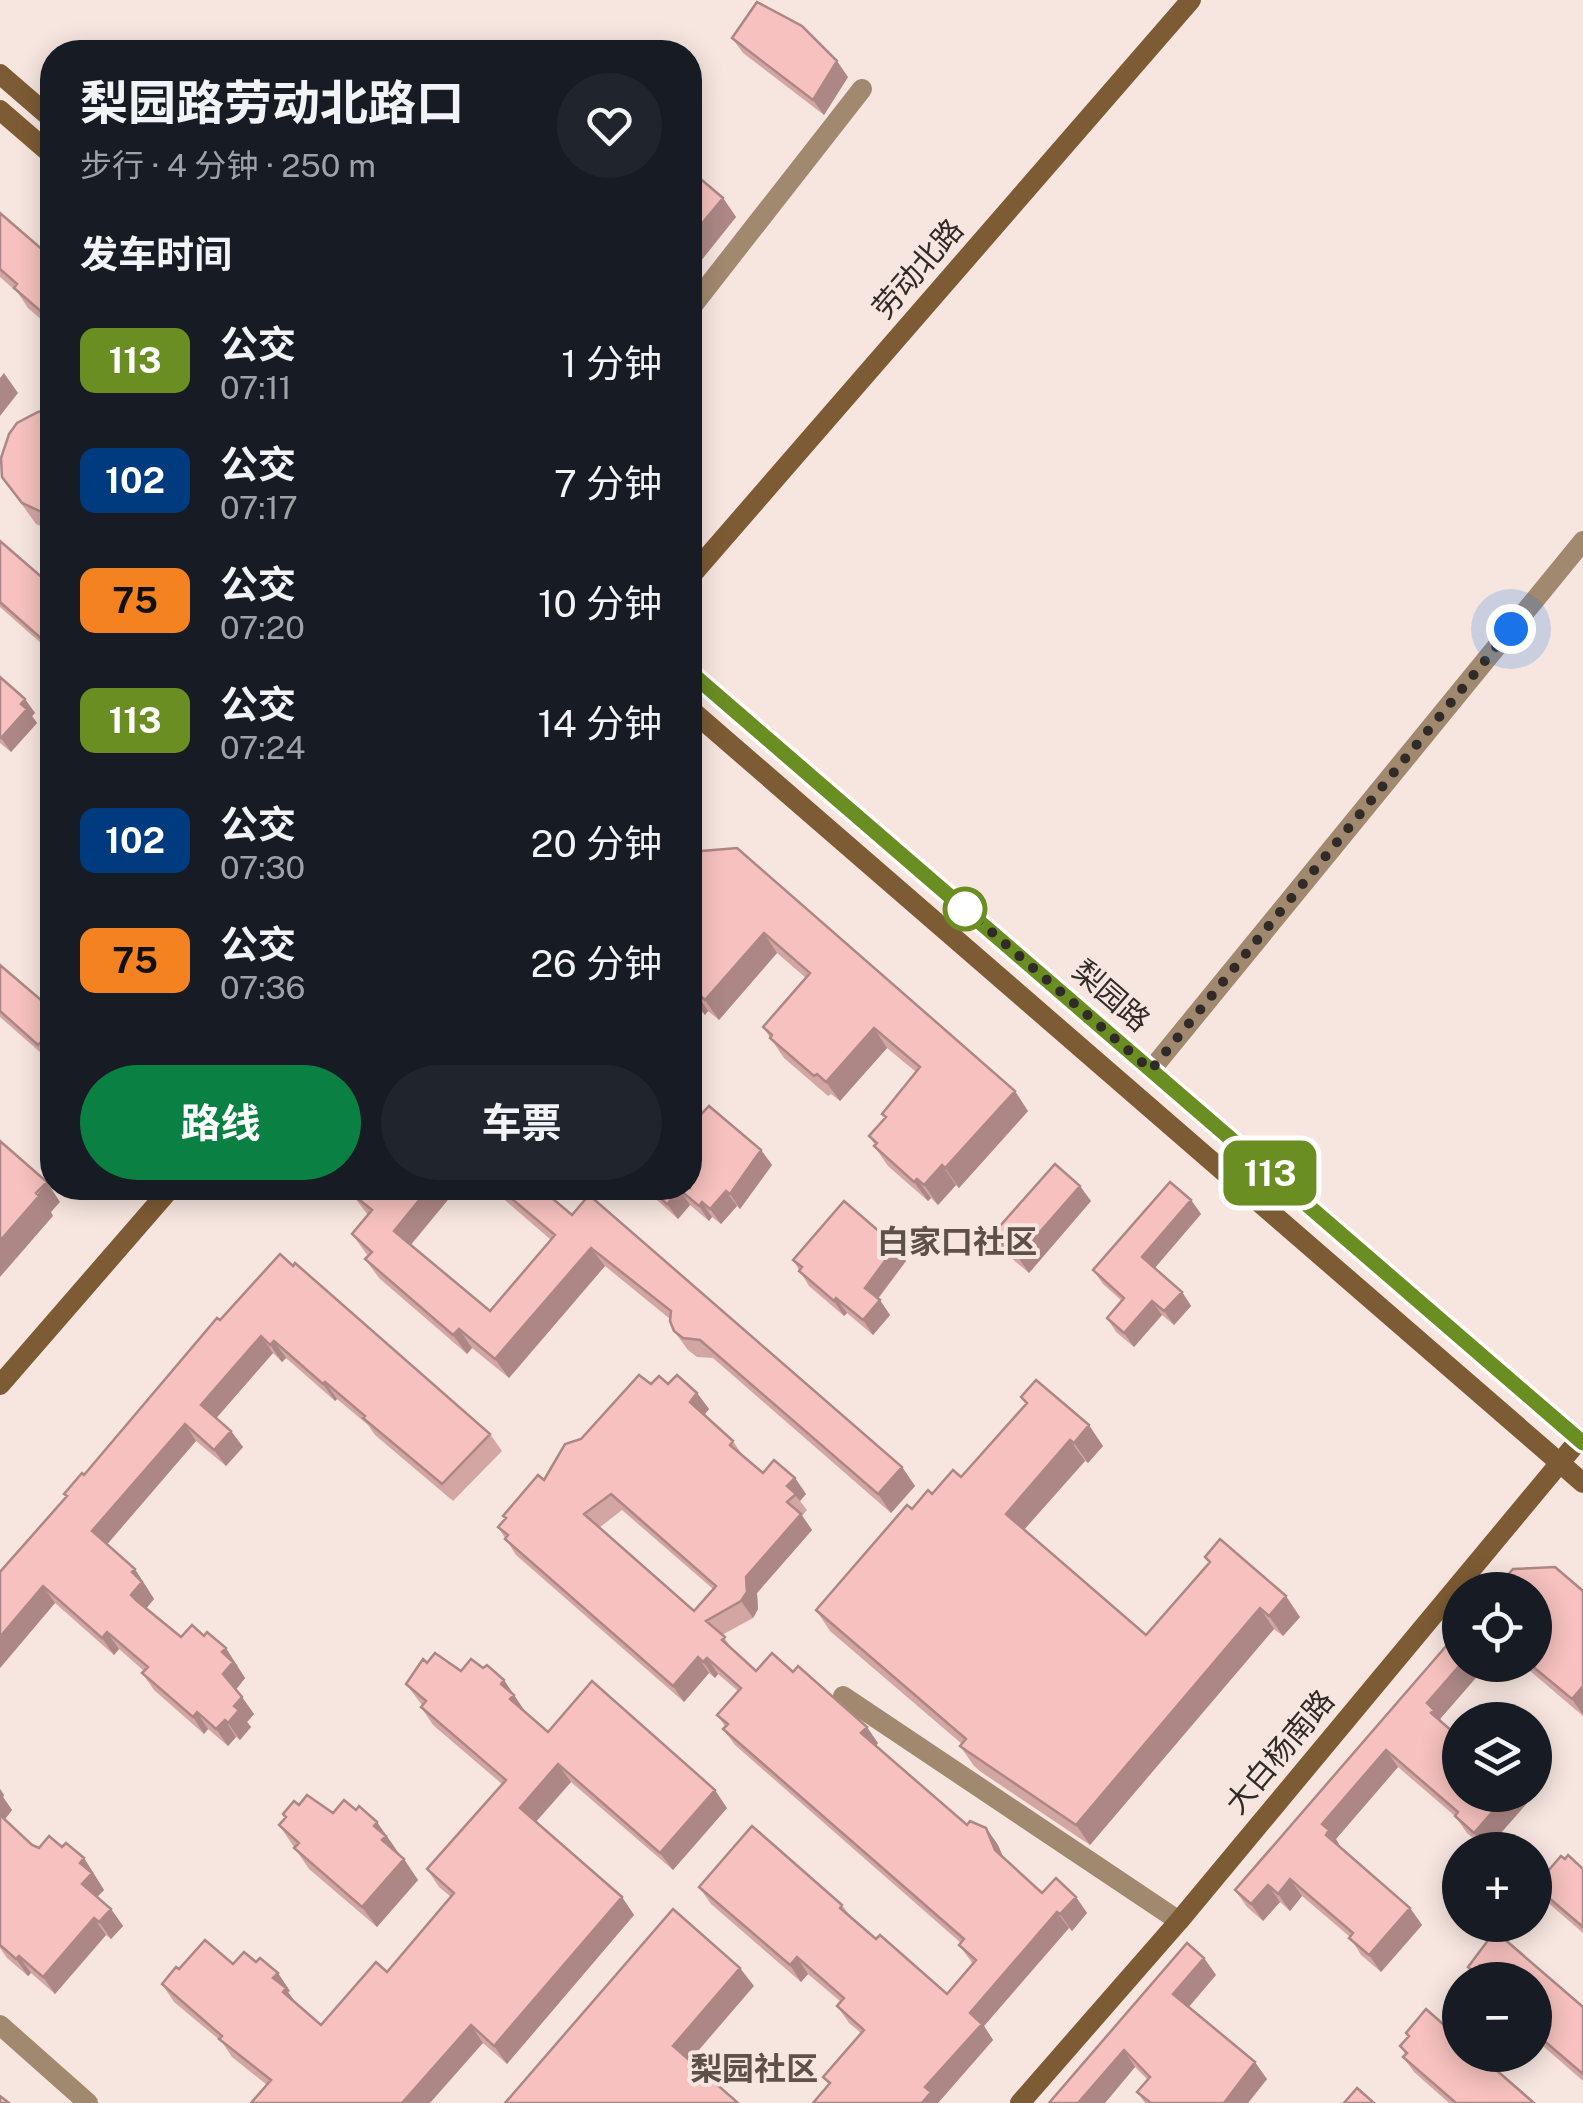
<!DOCTYPE html>
<html lang="zh">
<head>
<meta charset="utf-8">
<style>
	body { margin:0; font-family:"Public Sans","Noto Sans SC",sans-serif; background:#20242c; color:#f1f3f6; height:100vh; display:flex; flex-direction:column; font-size:38px; white-space:nowrap }
	* { box-sizing:border-box; margin:0 }
	p { font-size:32px; color:#9ea1a6 }
	.icon { flex:none; width:55px; height:55px; fill:none; stroke:currentColor; stroke-width:2; stroke-linecap:round; stroke-linejoin:round }
	.map { position:relative; flex:1; overflow:hidden }
	.side { position:absolute; left:40px; top:40px; width:662px; height:1160px; display:flex; flex-direction:column; background:#171b24; border-radius:40px; box-shadow:0 5px 25px #0003 }
	.side>* { flex:none }
	.badge { padding:0 20px; border-radius:15px; font-size:35px; line-height:65px }
	.buttons { position:absolute; left:1442px; top:1572px; display:grid; gap:20px }
	.buttons a { display:grid; place-items:center; width:110px; height:110px; border-radius:50%; background:#171b24; box-shadow:0 5px 25px #0003; font-size:50px }
	.you { position:absolute; width:50px; height:50px; margin:-25px; border:8px solid #fff; border-radius:50%; background:#1a73e8; box-shadow:0 0 0 15px #1a73e833 }
	.map>.badge { position:absolute; translate:-50% -50%; box-shadow:0 0 0 5px #fff }
	h2 { padding:0 40px; font-size:38px; line-height:90px }
	.round { display:grid; place-items:center; flex:none; width:105px; height:105px; border-radius:52px; background:#20242c }
	.overview { display:flex; align-items:center; justify-content:space-between; height:170px; padding:0 40px }
	h1 { font-size:48px; font-weight:700; line-height:75px }
	.action { display:flex; gap:20px; margin-top:auto; padding:20px 40px }
	.action a { flex:1; height:115px; border-radius:60px; background:#0b8043; color:#fff; font-size:40px; font-weight:700; line-height:115px; text-align:center }
	.action a+a { background:#20242c; color:#f1f3f6 }
	ul { padding:0; list-style:none }
	li { display:flex; align-items:center; gap:30px; height:120px; padding:0 40px }
	li div { flex:1 }
	li b { display:block; font-size:38px }
	li em { font-style:normal }
	li .badge { min-width:110px; font-weight:700; text-align:center }
	.map>svg:first-child { display:block }
</style>
</head>
<body>
<div class="map">
<svg width="1583" height="2103" viewBox="0 0 1583 2103">
	<rect width="100%" height="100%" fill="#f7e6df"/>
	<g fill="none" stroke-linecap="round" stroke-linejoin="round">
		<path stroke="#a1896f" stroke-width="20" d="M690,309L862,89
			M1151,1070L1583,541
			M843,1696L1179,1921
			M0,2025L88,2103"/>
		<path stroke="#7d5b34" stroke-width="20" d="M0,74L52,119
			M0,110L52,155
			M690,577L1191,0
			M690,672L1583,1443
			M690,709L1583,1483
			M0,1385L171,1188
			M1020,2103L1179,1921L1579,1440"/>
	</g>
	<path fill="#d4a6a3" fill-rule="evenodd" d="M732,38L848,77L824,115L743,53Z
		M690,170L723,198L736,217L700,262L690,254Z
		M0,213L52,258V329L28,308L18,293L0,277Z
		M52,410V531L36,524L2,477Z
		M690,492L701,508L690,519Z
		M0,541L52,586V653L0,607Z
		M0,677L25,699L35,713L32,716L37,723L11,752L0,743Z
		M690,852L1028,1111L959,1188L956,1185L938,1205L931,1198L928,1201L888,1166L874,1146L875,1145L869,1136L885,1118L882,1114L916,1072L887,1048L840,1101L831,1094L828,1096L784,1058L763,1027L806,978L777,953L719,1020L708,1011L705,1015L690,1001Z
		M0,965L41,1000L52,1016V1056L49,1060L0,1017Z
		M761,1150L772,1165L740,1209L737,1206L721,1224L712,1217L709,1221L690,1205L678,1219L657,1200L648,1188Z
		M356,1188H474L464,1199L456,1190L411,1245L490,1311L551,1240L491,1188H540L572,1215L902,1467L915,1486L891,1513L713,1358L697,1357L688,1350L674,1331L670,1319L605,1266L509,1378L472,1348L467,1354L379,1278L365,1259L368,1256L352,1234L368,1215L351,1193Z
		M1191,1200L1201,1214L1155,1268L1182,1292L1191,1306L1174,1325L1162,1315L1134,1347L1116,1332L1107,1318L1122,1301L1103,1284L1093,1270Z
		M1091,1201L1029,1273L1003,1251L992,1235Z
		M793,1260L906,1261L878,1299L890,1315L873,1335L847,1313L844,1316L809,1286Z
		M220,1320L490,1434L502,1451L453,1501L375,1435L368,1425L337,1399L335,1401L286,1358L282,1362L273,1353L216,1418L231,1431L243,1447L226,1466L196,1441L107,1544L146,1586L154,1599L146,1609L181,1637L238,1665L237,1666L245,1678L236,1689L254,1714L247,1722L251,1727L240,1740L236,1737L228,1746L208,1729L204,1734L154,1690L142,1673L144,1671L119,1649L114,1655L55,1603L0,1668V1572Z
		M651,1384H668L697,1393L709,1409L704,1415L733,1441L743,1456L763,1473L795,1478L806,1494L800,1501L807,1510L802,1516L812,1530L757,1593L758,1609L753,1618L722,1635L734,1651L756,1671L878,1743L876,1746L967,1825L986,1828L998,1845L1003,1857L1042,1893L1076,1897L1087,1913L1072,1931L1069,1928L984,2026L993,2040L938,2103L829,2085L823,2077L861,2033L849,2023L837,2006L841,2002L808,1974L801,1982L711,1904L699,1887L842,1905L851,1917L876,1939L947,1994L973,1964L959,1945L961,1943L735,1745L723,1729L725,1726L717,1715L738,1691L718,1674L715,1678L709,1673L684,1702L516,1555L498,1527L581,1439ZM622,1510L713,1589L694,1611L599,1528Z
		M1021,1397L1103,1446L1088,1463L1085,1461L1024,1530L1146,1635L1209,1563L1205,1557L1300,1617L1283,1636L1274,1629L1090,1845L981,1772L974,1766L960,1746L962,1744L830,1631L816,1610L912,1509L932,1494L961,1477L1026,1404Z
		M1583,1591V1716L1523,1665H1535Z
		M427,1663L461,1671L483,1668L504,1680L526,1713L548,1732L727,1808L673,1870L571,1782L536,1822L622,1897L634,1915L507,2064L483,2043L267,2085L232,2057L222,2042L174,2002L162,1984L179,1969L233,1964L290,1991L288,1992L297,2005L321,2025L387,1972L451,1897L439,1887L427,1869L502,1784L433,1725L421,1707L422,1705L406,1684Z
		M1460,1665H1487L1440,1719L1446,1726L1527,1803L1486,1850L1467,1833L1455,1816L1398,1767L1336,1839L1341,1848L1410,1908L1422,1925L1381,1972L1361,1955L1350,1937L1302,1896L1290,1911L1280,1902L1263,1921L1247,1907L1235,1890Z
		M0,1789L4,1795L3,1797L12,1810L5,1819L32,1845L39,1848L62,1847L84,1858L104,1890L97,1897L111,1909L123,1926L111,1939L106,1935L55,1994L31,1973L28,1976L7,1958L0,1948Z
		M299,1805L333,1813L391,1842L418,1880L377,1927L309,1869L279,1825L285,1818L283,1814Z
		M1583,1869V1933L1546,1901L1535,1886Z
		M1495,1931L1583,2007V2081L1535,2039V1980H1473L1471,1978L1473,1975L1468,1967Z
		M1204,1958L1216,1975L1189,2007L1267,2079L1248,2103H1145L1137,2092L1148,2080L1135,2067L1105,2103H1049Z
		M1406,2033L1534,2103H1449L1414,2072L1403,2057L1406,2055L1400,2046L1408,2037Z"/>
	<path fill="#ac8785" d="M837,61L848,77L824,115L813,100Z
		M723,198L736,217L700,262L690,248V238Z
		M4,373L18,393L0,416V378Z
		M25,699L35,713L32,716L37,723L11,752L1,738Z
		M764,933L777,953L719,1020L705,1000Z
		M695,991L708,1011L705,1015L692,995Z
		M874,1028L887,1048L840,1101L826,1082Z
		M1015,1091L1028,1111L959,1188L945,1168Z
		M761,1150L772,1165L740,1209L730,1194Z
		M942,1165L956,1185L938,1205L924,1185Z
		M917,1179L931,1198L928,1201L914,1182Z
		M47,1182L60,1202L51,1212L53,1216L0,1277V1241Z
		M1080,1186L1091,1201L1029,1273L1018,1257Z
		M429,1188H454L456,1190L407,1249L394,1231Z
		M456,1188H474L464,1199Z
		M680,1190L690,1205L678,1219L667,1204Z
		M726,1191L737,1206L721,1224L710,1209Z
		M1191,1200L1201,1214L1152,1271L1142,1257Z
		M702,1202L712,1217L709,1221L699,1206Z
		M896,1246L906,1261L875,1302L865,1288Z
		M591,1248L605,1266L509,1378L495,1359Z
		M1182,1292L1191,1306L1174,1325L1164,1311Z
		M836,1298L847,1313L844,1316L834,1301Z
		M880,1300L890,1315L873,1335L863,1320Z
		M1152,1301L1162,1315L1134,1347L1124,1333Z
		M459,1329L472,1348L467,1354L453,1335Z
		M261,1336L273,1353L213,1422L201,1405Z
		M274,1341L286,1358L282,1362L270,1345Z
		M325,1382L337,1399L335,1401L323,1384Z
		M697,1393L709,1409L701,1419L690,1402Z
		M185,1424L196,1441L104,1548L92,1531Z
		M1089,1425L1103,1446L1088,1463L1074,1443Z
		M231,1431L243,1447L226,1466L214,1450Z
		M1070,1440L1085,1461L1020,1534L1006,1514Z
		M902,1467L915,1486L891,1513L878,1494Z
		M795,1478L806,1494L800,1501L787,1486Z
		M801,1514L812,1530L757,1593L758,1609L753,1618L741,1601L746,1577Z
		M135,1569L154,1599L143,1612L131,1595L132,1572Z
		M43,1586L55,1603L0,1668V1637Z
		M1286,1596L1300,1617L1283,1636L1269,1616Z
		M1260,1608L1274,1629L1090,1845L1076,1825Z
		M107,1632L119,1649L114,1655L102,1638Z
		M226,1648L245,1678L235,1691L223,1674L222,1652Z
		M698,1657L709,1673L684,1702L673,1686Z
		M707,1658L718,1674L715,1678L703,1662Z
		M1460,1665H1487L1440,1719L1446,1727L1431,1713L1427,1703Z
		M1499,1665H1516L1507,1675Z
		M504,1680L526,1713L522,1717L501,1684Z
		M1583,1686V1715L1572,1699Z
		M242,1697L254,1714L247,1722L251,1727L240,1740L228,1723L234,1706Z
		M197,1712L208,1729L204,1734L193,1717Z
		M225,1720L236,1737L228,1746L216,1729Z
		M867,1727L878,1743L873,1749L861,1733Z
		M1386,1750L1398,1767L1336,1839L1341,1848L1326,1835L1322,1824Z
		M558,1764L571,1782L532,1826L520,1808Z
		M0,1789L4,1795L3,1797L12,1810L2,1823L0,1820Z
		M715,1790L727,1808L673,1870L660,1853Z
		M1507,1795H1521L1527,1803L1486,1850L1474,1833Z
		M377,1822L391,1842L400,1856L382,1840L374,1826Z
		M986,1828L998,1845L1007,1866L995,1850Z
		M84,1858L104,1890L94,1900L82,1884L80,1863Z
		M404,1859L418,1880L377,1927L362,1907Z
		M1290,1879L1302,1896L1290,1911L1278,1894Z
		M1268,1885L1280,1902L1263,1921L1251,1904Z
		M622,1897L634,1915L507,2064L494,2046Z
		M1076,1897L1087,1913L1072,1931L1060,1914Z
		M1410,1908L1422,1925L1381,1972L1369,1955Z
		M111,1909L123,1926L111,1939L99,1922Z
		M1057,1912L1069,1928L984,2026L993,2040L938,2103H922L925,2087L970,2013Z
		M94,1918L106,1935L55,1994L43,1977Z
		M19,1956L31,1973L28,1976L16,1959Z
		M797,1957L808,1974L801,1982L790,1965Z
		M1204,1958L1216,1975L1185,2011L1173,1994Z
		M740,1968L754,1986L686,2065L673,2046Z
		M278,1973L290,1991L288,1992L298,2006L295,2010L273,1978Z
		M471,2025L483,2043L430,2103H402Z
		M1124,2050L1135,2067L1105,2103H1078Z
		M1255,2062L1267,2079L1248,2103H1224Z"/>
	<path fill="#f6c1be" stroke="#ac8785" stroke-width="2.5" fill-rule="evenodd" d="M757,2L802,26L837,61L813,100L732,38Z
		M690,170L723,198L690,238Z
		M0,213L52,258V321L14,288L17,284L0,269Z
		M51,409L52,410V514H46L22,503L2,477L1,458L9,434L17,423L38,412Z
		M0,541L52,586V648L0,602Z
		M0,677L25,699L21,704L27,709L1,738L0,737Z
		M737,848L1015,1091L945,1168L942,1165L924,1185L917,1179L914,1182L874,1146L877,1143L869,1136L886,1117L882,1114L920,1067L874,1028L826,1082L817,1074L814,1076L770,1038L772,1035L763,1027L810,973L764,933L705,1000L695,991L692,995L690,994V852Z
		M0,965L41,1000L45,1010L52,1016V1030L38,1045L0,1011Z
		M709,1106L761,1150L730,1194L726,1191L710,1209L702,1202L699,1206L680,1190L667,1204L649,1188H690V1126Z
		M0,1141L47,1182L36,1193L39,1196L0,1241Z
		M1055,1164L1080,1186L1018,1257L992,1235Z
		M1170,1182L1191,1200L1142,1257L1182,1292L1164,1311L1152,1301L1124,1333L1107,1318L1124,1298L1093,1270Z
		M356,1188H429L394,1231L490,1311L555,1235L499,1188H540L572,1215L589,1195L902,1467L878,1494L700,1340L683,1338L674,1331L670,1321L671,1311L591,1248L495,1359L459,1329L453,1335L365,1259L372,1252L352,1234L372,1210L351,1193Z
		M844,1201L896,1246L865,1288L880,1300L863,1320L836,1298L834,1301L799,1271L802,1267L793,1260Z
		M280,1254L293,1266L295,1263L490,1434L442,1484L363,1418L365,1416L325,1382L323,1384L274,1341L270,1345L261,1336L201,1405L231,1431L214,1450L185,1424L92,1531L135,1569L132,1572L142,1582L131,1595L137,1601L181,1637L192,1625L204,1636L207,1632L226,1648L222,1652L233,1662L223,1674L242,1697L234,1706L239,1710L228,1723L225,1720L216,1729L197,1712L193,1717L142,1673L148,1667L107,1632L102,1638L43,1586L0,1637V1572L67,1496L64,1494L82,1473L84,1475L217,1318L220,1320Z
		M639,1375L651,1384L659,1376L668,1384L677,1375L697,1393L690,1402L733,1441L730,1445L763,1473L774,1460L795,1478L787,1486L796,1494L787,1502L801,1514L746,1577L747,1592L741,1601L706,1621L725,1637L722,1640L756,1671L772,1653L793,1672L798,1666L867,1727L861,1733L967,1825L970,1821L986,1828L995,1850L1042,1893L1056,1878L1076,1897L1060,1914L1057,1912L970,2013L982,2024L925,2087L931,2092L922,2103H813L830,2083L823,2077L864,2030L837,2006L844,1998L797,1957L790,1965L699,1887L752,1826L842,1905L840,1908L876,1939L880,1935L947,1994L976,1960L959,1945L964,1939L723,1729L728,1724L717,1715L741,1688L707,1658L703,1662L698,1657L673,1686L505,1539L508,1535L498,1527L506,1518L503,1516L538,1475L544,1480L565,1444L581,1439ZM611,1494L716,1586L694,1611L584,1514Z
		M1036,1380L1089,1425L1074,1443L1070,1440L1006,1514L1146,1635L1210,1562L1205,1557L1220,1539L1286,1596L1269,1616L1260,1608L1076,1825L967,1751L960,1746L966,1739L816,1610L907,1505L912,1509L928,1490L932,1494L953,1470L961,1477L1027,1403L1021,1397Z
		M1555,1567L1583,1591V1686L1572,1699L1531,1665H1535V1590H1495L1513,1569Z
		M1460,1630V1665L1427,1703L1434,1710L1431,1713L1460,1738V1795H1507L1474,1833L1455,1816L1458,1812L1386,1750L1322,1824L1329,1830L1326,1835L1410,1908L1369,1955L1349,1938L1353,1933L1290,1879L1278,1894L1268,1885L1251,1904L1235,1890Z
		M435,1653L461,1671L471,1659L483,1668L487,1665L504,1680L501,1684L514,1695L510,1699L548,1732L592,1681L715,1790L660,1853L558,1764L520,1808L622,1897L494,2046L471,2025L402,2103H251L271,2080L219,2039L222,2036L162,1984L176,1967L179,1969L205,1940L233,1964L244,1952L256,1962L260,1958L278,1973L273,1978L286,1988L283,1992L321,2025L376,1962L387,1972L454,1893L427,1869L506,1780L421,1707L426,1701L406,1684L423,1659L427,1663Z
		M307,1795L333,1813L344,1800L356,1810L359,1806L377,1822L374,1826L386,1836L382,1840L404,1859L362,1907L294,1848L299,1843L279,1825L286,1817L283,1814L294,1801L299,1805Z
		M0,1815L32,1845L39,1848L49,1836L62,1847L66,1843L84,1858L80,1863L92,1873L82,1884L111,1909L99,1922L94,1918L43,1977L19,1956L16,1959L0,1945Z
		M1568,1855L1583,1869V1927L1535,1886L1561,1856L1565,1859Z
		M673,1909L740,1968L673,2046L738,2103H505Z
		M1495,1931L1583,2007V2074L1535,2033V1980H1474L1471,1978L1475,1973L1468,1967Z
		M1187,1943L1204,1958L1173,1994L1255,2062L1224,2103H1151L1137,2092L1150,2077L1124,2050L1078,2103H1049Z
		M1426,2009L1460,2039V2055H1479L1534,2103H1456L1403,2057L1407,2053L1400,2046L1409,2036L1406,2033Z
		M1357,2088L1374,2103H1344Z
		M0,2096L9,2103H0Z"/>
	<g fill="none" stroke-linecap="round" stroke-linejoin="round">
		<defs>
			<path id="line" d="M690,672L1583,1443"/>
		</defs>
		<use href="#line" stroke="#fff" stroke-width="22"/>
		<use href="#line" stroke="#6b8e23" stroke-width="15"/>
		<path stroke="#312b28" stroke-width="10" stroke-dasharray="0 18" d="M965,909L1151,1070L1511,629"/>
	</g>
	<circle fill="#fff" stroke="#6b8e23" stroke-width="5" cx="965" cy="909" r="20"/>
	<g text-anchor="middle" stroke-width="8" stroke-linejoin="round" paint-order="stroke">
		<g font-size="30" fill="#312b28" stroke="#f7e6df">
			<text transform="translate(918 269) rotate(-49)" y="10">劳动北路</text>
			<text transform="translate(1111 996) rotate(41)" y="10">梨园路</text>
			<text transform="translate(1280 1752) rotate(-50)" y="10">大白杨南路</text>
		</g>
		<g font-size="32" font-weight="bold" fill="#5e504a" stroke="#f7e6df">
			<text x="957" y="1253">白家口社区</text>
			<text x="754" y="2080">梨园社区</text>
		</g>
	</g>
</svg>
<div class="buttons">
<a><svg class="icon" aria-label="locate" viewBox="0 0 24 24"><circle cx="12" cy="12" r="6"/><path d="M12 2v4M12 18v4M2 12h4M18 12h4"/></svg></a>
<a><svg class="icon" aria-label="layers" viewBox="0 0 24 24"><path d="M12 4l9 5-9 5-9-5zM3 14l9 5 9-5"/></svg></a>
<a>+</a>
<a>−</a>
</div>
<div class="you" style="left:1511px;top:629px"></div>
<b class="badge" style="left:1270px;top:1173px;background:#6b8e23;color:#fff">113</b>
<section class="side">
<div class="overview"><div><h1>梨园路劳动北路口</h1><p>步行 · 4 分钟 · 250 m</p></div><a class="round"><svg class="icon" aria-label="heart" viewBox="0 0 24 24"><path d="M12 20l-8-8c-3-5 5-10 8-4 3-6 11-1 8 4z"/></svg></a></div>
<h2>发车时间</h2>
<ul>
<li><span class="badge" style="background:#6b8e23;color:#fff">113</span><div><b>公交</b><p>07:11</p></div><em>1 分钟</em></li>
<li><span class="badge" style="background:#003b80;color:#fff">102</span><div><b>公交</b><p>07:17</p></div><em>7 分钟</em></li>
<li><span class="badge" style="background:#f58220;color:#111">75</span><div><b>公交</b><p>07:20</p></div><em>10 分钟</em></li>
<li><span class="badge" style="background:#6b8e23;color:#fff">113</span><div><b>公交</b><p>07:24</p></div><em>14 分钟</em></li>
<li><span class="badge" style="background:#003b80;color:#fff">102</span><div><b>公交</b><p>07:30</p></div><em>20 分钟</em></li>
<li><span class="badge" style="background:#f58220;color:#111">75</span><div><b>公交</b><p>07:36</p></div><em>26 分钟</em></li>
</ul>
<div class="action"><a>路线</a><a>车票</a></div>
</section>
</div>
</body>
</html>
